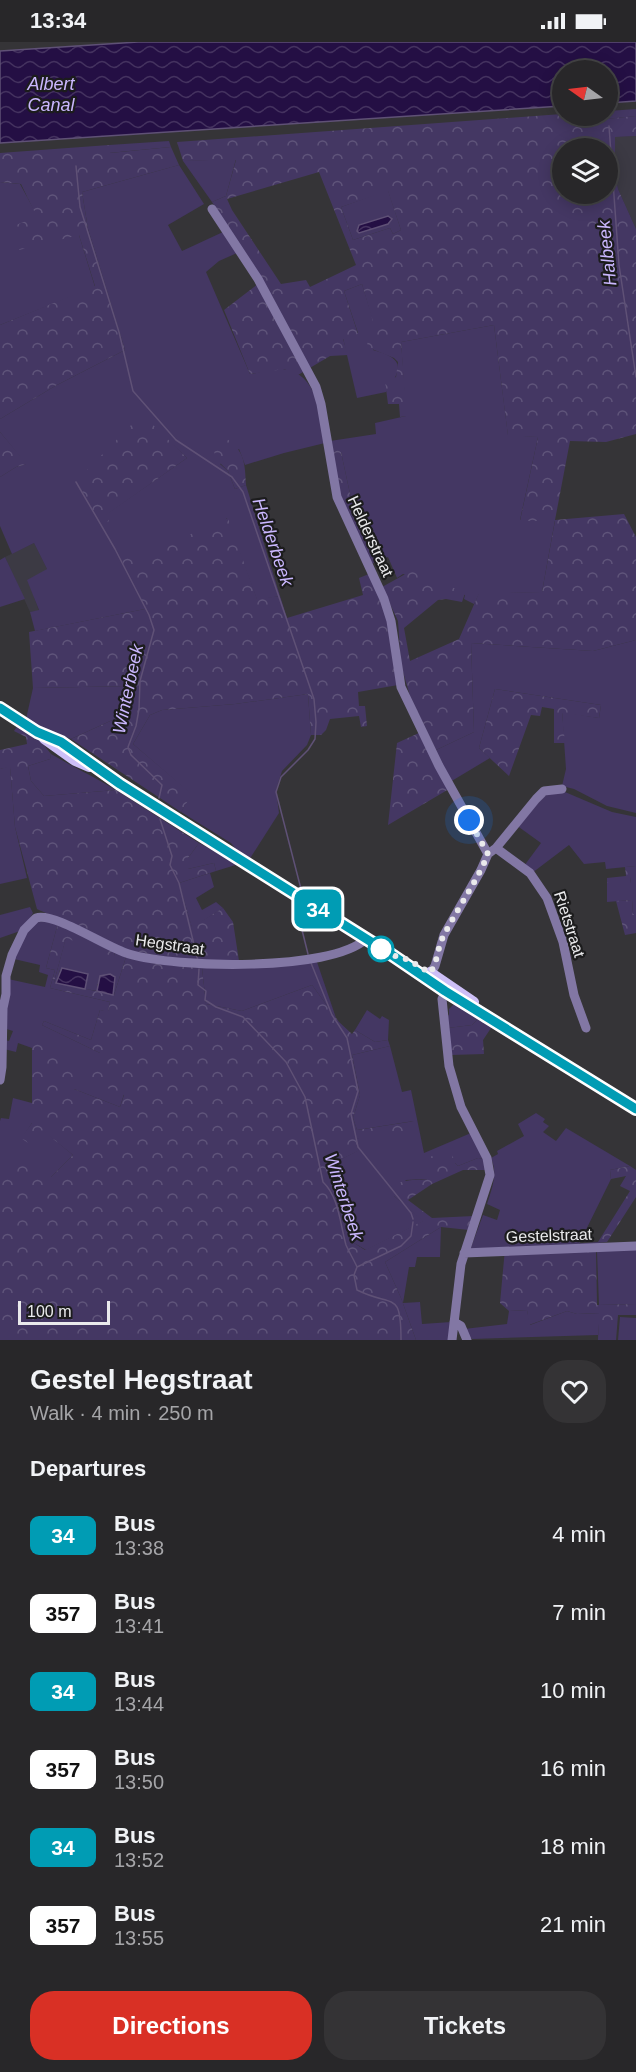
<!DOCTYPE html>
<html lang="en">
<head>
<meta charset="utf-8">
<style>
	body { margin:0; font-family:Helvetica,sans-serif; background:#343335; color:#f1f3f6; height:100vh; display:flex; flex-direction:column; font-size:22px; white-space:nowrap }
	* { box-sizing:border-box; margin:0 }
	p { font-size:20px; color:#a5a5a8 }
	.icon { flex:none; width:33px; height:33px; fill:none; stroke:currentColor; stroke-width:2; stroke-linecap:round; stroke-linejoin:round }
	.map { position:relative; height:1298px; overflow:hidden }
	.panel { display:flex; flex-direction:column; background:#282729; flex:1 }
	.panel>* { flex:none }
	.badge { padding:0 12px; border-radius:9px; font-size:21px; line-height:39px }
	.needle { width:39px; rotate:284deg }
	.controls { position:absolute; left:552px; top:18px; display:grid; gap:12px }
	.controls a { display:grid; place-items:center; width:66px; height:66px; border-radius:50%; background:#282729; box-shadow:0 3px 15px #0003,0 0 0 2px #444446; font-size:30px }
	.scale { position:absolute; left:18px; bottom:15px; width:92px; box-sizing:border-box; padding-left:6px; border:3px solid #eaeaec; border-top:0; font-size:16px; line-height:21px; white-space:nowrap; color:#eaeaec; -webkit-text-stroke:4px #1c1c1d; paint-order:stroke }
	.you { position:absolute; width:30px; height:30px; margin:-15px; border:4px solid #fff; border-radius:50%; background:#1a73e8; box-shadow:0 0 0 9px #1a73e833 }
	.map>.badge { position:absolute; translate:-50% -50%; box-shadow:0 0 0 3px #fff }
	h2 { padding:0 30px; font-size:22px; line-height:54px }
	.round { display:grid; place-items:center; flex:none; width:63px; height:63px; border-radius:24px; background:#343335 }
	.overview { display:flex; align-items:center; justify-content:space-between; height:102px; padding:0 30px }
	h1 { font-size:28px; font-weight:600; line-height:45px }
	.action { display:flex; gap:12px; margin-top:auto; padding:12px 30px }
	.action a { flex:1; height:69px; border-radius:24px; background:#d93025; color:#fff; font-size:24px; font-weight:600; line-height:69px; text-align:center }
	.action a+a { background:#343335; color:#f1f3f6 }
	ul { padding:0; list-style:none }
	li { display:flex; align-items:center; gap:18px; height:78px; padding:0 30px }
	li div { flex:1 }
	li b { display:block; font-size:22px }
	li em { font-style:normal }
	li .badge { min-width:66px; font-weight:700; text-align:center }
	.status { display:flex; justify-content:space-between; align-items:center; height:42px; padding:0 30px; background:#282729; direction:ltr }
	.status svg { height:16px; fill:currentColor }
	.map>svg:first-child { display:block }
</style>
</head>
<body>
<div class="status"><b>13:34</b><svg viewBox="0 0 49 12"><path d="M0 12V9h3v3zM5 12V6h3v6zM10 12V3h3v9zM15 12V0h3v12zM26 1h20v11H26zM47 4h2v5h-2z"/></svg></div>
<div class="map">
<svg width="636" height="1298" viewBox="0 0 636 1298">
	<defs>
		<pattern id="forest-crowns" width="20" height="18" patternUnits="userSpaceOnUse" patternTransform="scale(1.5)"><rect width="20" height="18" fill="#443763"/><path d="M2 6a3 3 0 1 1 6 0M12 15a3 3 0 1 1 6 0" fill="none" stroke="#5f547a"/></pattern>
		<pattern id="water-waves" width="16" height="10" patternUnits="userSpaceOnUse" patternTransform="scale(1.5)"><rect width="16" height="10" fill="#240f44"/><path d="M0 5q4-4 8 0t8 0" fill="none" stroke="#44325f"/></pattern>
	</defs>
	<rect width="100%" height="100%" fill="#353437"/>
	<path fill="#3c3a44" d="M636,94V187L618,147L615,132V95Z
		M34,501L47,527L34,555L39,569L30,570L5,515Z"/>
	<path fill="#443763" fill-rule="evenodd" d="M636,67V74L627,75L575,80L570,74H608V69Z
		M169,99L171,105L109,111V103Z
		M236,117L226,154L212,160L183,119Z
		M179,123L204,162L168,183L182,209L223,190L237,211L219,219L206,230L250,332C260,331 273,326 283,327C318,331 321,374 325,401L284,411L245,423L239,407L220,422L228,429L235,447L246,443L280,554L257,558L227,476L145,567L35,589L30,570L39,568L27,538L47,527L34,501L12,512L0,484V435L16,425L26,422L0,390V377L55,344L125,308L88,187L82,150ZM172,402L187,416L105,473Z
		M0,140L20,142L38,175L79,193L95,245L0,283Z
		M388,148L401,188L393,192L390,186L353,198L341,165Z
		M362,242L377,290L373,308C403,316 404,325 386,350L357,356L343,296L358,291L344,249Z
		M494,283L508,393L538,395L520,478H555L542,550L479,552L474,562L464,557L465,553L403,532L397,536L388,515L371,522L349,477L355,475L341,410L332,411L330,399L376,392L375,381L406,374L401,300Z
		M5,515L25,557L0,565V518Z
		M636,598V771L607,764L574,747L562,744L566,727L562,670L599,676L601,663L495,647L479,706L490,716L450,740L436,708L474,690L471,601L593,609Z
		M130,644V670L71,697L38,684L26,677L33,646Z
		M308,652L311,693L307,703L282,729L276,748L279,771L249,818L237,809L231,801L181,770L191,752L133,702L150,673L162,668L235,662Z
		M51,712C73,725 95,735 116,748L44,754L31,739L28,724L50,717Z
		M10,724L15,785L27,836L0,842V727Z
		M549,750H565L612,770L636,775V824L606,827L605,820L584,822L569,803L532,831L524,824L541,801L516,783Z
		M199,801L239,822L216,829L214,821L188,827V816Z
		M210,831L214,845L196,856L202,868L216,860L223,866L192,886L179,841Z
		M631,835H636V872H633L632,858L607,860V841H630Z
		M30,865L33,871L23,888L0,896V873Z
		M35,879L58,881L46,926L55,928L50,946L110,960L108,970L100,968L91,998L44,979L42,983L100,1011L124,1052L120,1065L74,1047L32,999V1006L18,1001L16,1010L4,1007V998L9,999L13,989L3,986L8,937L45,945L48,933L39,930L40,923L14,917L30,884Z
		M66,895L114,914L115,909L126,915L114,953H113L114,948L97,942V949L85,947L88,932L60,928L56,941L54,940Z
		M317,920L336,976L312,943L242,969L206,962L202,926Z
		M454,962H458L480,975L472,983L448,986L447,974L449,973V967Z
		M367,968L380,977L382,974L389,978L388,998L375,1000L355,988Z
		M390,1004L402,1050L411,1048L424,1111L471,1091L485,1117L478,1116L458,1124L455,1121L428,1137L406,1138L394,1154L424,1179L366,1208L354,1201L342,1177L328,1124L359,1108L356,1097L414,1079L357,1088L353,1076L360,1053L352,1013Z
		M13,1056L32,1061V1081L22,1096L42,1087L73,1113L51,1135L0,1143V1079L1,1076L9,1077Z
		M536,1071L545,1077L543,1080L549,1084L543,1090L556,1099L566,1086L630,1124L610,1128L611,1137L579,1202L470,1208L483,1173L497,1178L500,1168L487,1162C492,1146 498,1132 491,1116L498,1112L497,1109L524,1094L518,1082Z
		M441,1185L440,1215H417L415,1225H409L403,1261L420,1260L422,1282L451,1280L449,1298H416L401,1256L385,1220Z
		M636,1207V1262L599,1263L597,1209Z
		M527,1268L530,1283L567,1269L577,1272L600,1271L598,1293L472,1297L464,1287L507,1282L509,1269Z
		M620,1275L636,1276V1298H618Z"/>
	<path fill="url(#forest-crowns)" fill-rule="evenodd" d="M562,72V74H570L575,80L636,74V94L615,95V132L618,147L636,187V392L606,400L570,399L555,478L624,472L636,495V598L593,609L471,601L474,690L436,708L410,654L401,623L398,579L382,545L411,529L418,530L465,551L462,560L446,557L438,558L404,586L410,619L459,597L479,551L542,550L555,479H520L538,395L508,394L494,283L401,300L407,374L400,375L399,362H388L385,339L396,335L398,320L394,316L367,305L368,296L376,290L362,242L344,249L358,292L343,297L348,313L330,314L298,333L284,327L250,332L224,268L263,238L212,160L226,154L236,118L183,119L177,100ZM562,106H608V152H562ZM319,130L356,223L310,245L306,238L281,242L232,168L227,157ZM388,149L401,188L393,192L390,186L353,198L341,165Z
		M109,103L110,111L171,105L179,123L82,150L88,187L125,308L55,344L0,377V283L95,244L79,193L19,208L13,184L37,175L21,142L0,140V111Z
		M142,372L187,416L106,473L109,479L100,485L77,438Z
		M0,390L27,422L16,425L0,435Z
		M227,397C245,409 245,423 246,443L235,447L228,429L216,417L214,409L219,402Z
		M338,408L341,410L355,475L349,477L343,464L332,411Z
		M228,476L257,557L280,554L287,576L363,553L359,536L369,532L387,574L398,643L358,650L359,664H365L367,684L361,685L359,674L330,677L326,688L321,693H311L308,652L235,662L162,668L150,673L133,702L192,752L181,770L71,697L130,670V644L33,646L29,590L145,567L122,518L130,514L133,517Z
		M495,647L601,663L599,676L562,671L565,701H554V667L542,665L540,674L531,673L509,734L479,706Z
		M18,683L40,698L51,712L50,717L28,724L31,739L44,754L116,748L199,801L188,816V827L214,821L216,829L179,841L192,885L223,866L233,880L239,919H192L130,909L37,867L15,785L10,725L0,727V708L27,702L26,695L14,689Z
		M421,690L449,747L388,783L397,701Z
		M636,824V835H631L630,841H607V836L626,834L625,825Z
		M632,858L633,872H636V891L625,893L616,859Z
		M58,881L115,909L114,915L66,896L54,940L114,953L126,915L152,921L202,926L206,962L242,969L312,943L339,980L352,992L355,988L375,1000L388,998L390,1004L352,1013L360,1053L353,1076L357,1088L415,1079L416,1087L357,1097L360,1108L328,1124L342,1177L354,1201L365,1208L423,1179L394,1154C388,1135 417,1139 428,1137L425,1116L451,1109L455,1121L458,1124L478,1116L485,1117L488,1128H463L432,1142L408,1158L432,1176L474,1174L469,1188L441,1185L385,1220L401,1256L416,1298H0V1143L18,1107L51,1135L73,1113L42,1088L28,1101L21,1096L32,1081V998L79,1024L74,1047L120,1065L124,1053L88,1038L100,1011L42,983L44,979L91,998L100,968L108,969L110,960L50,946L55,928L46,926Z
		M480,975L493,983L483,998L484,1012L450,1013L448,986L472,983Z
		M630,1124L636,1128V1155L607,1200L598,1201L596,1209L597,1263L636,1262V1273H618L616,1298H598L599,1271L577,1272L567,1269L529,1283L527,1268L509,1269L500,1261L505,1207L598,1200L630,1149L620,1144L626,1134L611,1137L610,1128Z"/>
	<path fill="url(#water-waves)" stroke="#5f5176" stroke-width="1.5" d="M138,0H636V59L608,61V28H562V64L0,101V9Z
		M388,174L392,177L388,182L359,191L357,189L359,183Z
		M62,926L88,932L85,947L56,941Z
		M110,932L115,935L113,953L97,949L100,934Z"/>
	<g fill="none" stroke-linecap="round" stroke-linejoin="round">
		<path stroke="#5f5176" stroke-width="1.5" d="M609,84L619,223L636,335
			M76,124L80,165L119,290L133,349L176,398L232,435L243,450L314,657L316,680L315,697L308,708L281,735L276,750L301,847
			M76,440L115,507L149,573L154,588L140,639L139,667L136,684L128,705L131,713L162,743L159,756
			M160,777L172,814L170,823L179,841L198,919
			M295,860L308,912
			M311,921L332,973L347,996L358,1049L351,1072L358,1105L411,1171L413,1177
			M199,927L198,943L206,949L205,958L216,965L243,975L286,1020L305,1055L323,1140C339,1155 340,1182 346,1203C349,1210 354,1218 357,1225
			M401,1298C401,1247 393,1266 357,1248L354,1233L357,1225L401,1204L411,1194L413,1180"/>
		<path stroke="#8277a4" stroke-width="9" d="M212,167L258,237L316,345L321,362L337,455L384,557L391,579L401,645L439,724L488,812
			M496,806L530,831L547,856L563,900L574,953L586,986
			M428,935L435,924L444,893L481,828L488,812L496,806L536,757L544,749L562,747
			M448,945L442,957L449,1024L461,1065L487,1116L490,1133L461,1222L452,1298
			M0,1038L2,1025L3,966L6,952V934L12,913L24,888L36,876C55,870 107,906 129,912C175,926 330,930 366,897
			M464,1211L636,1204
			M454,1280L461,1284L467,1298"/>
		<path stroke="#cdbff7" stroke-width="10" d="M0,666L37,690L61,700L79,712L101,730L392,913L445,949L636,1067
			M44,697L75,719L89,725
			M430,930L474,960"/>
	</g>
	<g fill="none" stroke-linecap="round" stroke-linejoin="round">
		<defs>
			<path id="line" d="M0,666L37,690L61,700L120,742L392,913L445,949L636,1067"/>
		</defs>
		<use href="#line" stroke="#fff" stroke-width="14"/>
		<use href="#line" stroke="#009cb4" stroke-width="9"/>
		<path stroke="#eaeaec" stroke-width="6" stroke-dasharray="0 10.8" d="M381,907L379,905L392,913L409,918L430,931C438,920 437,907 443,895C457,867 476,841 488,812L469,778"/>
	</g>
	<circle fill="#fff" stroke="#009cb4" stroke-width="3" cx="381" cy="907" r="12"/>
	<g text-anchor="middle" stroke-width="4.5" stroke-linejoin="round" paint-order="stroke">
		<g font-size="16" fill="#eaeaec" stroke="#1c1c1d">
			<text transform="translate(371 494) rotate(65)" y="6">Helderstraat</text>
			<text transform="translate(570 882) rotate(72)" y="6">Rietstraat</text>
			<text transform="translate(170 902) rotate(8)" y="6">Hegstraat</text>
			<text transform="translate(549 1193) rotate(-2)" y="6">Gestelstraat</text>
		</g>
		<g font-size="18" font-style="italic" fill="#cab7fe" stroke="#1c1c1d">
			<text x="51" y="48">Albert<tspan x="51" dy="21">Canal</tspan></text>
			<text transform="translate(607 211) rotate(-96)" y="6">Halbeek</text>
			<text transform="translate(273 500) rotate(71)" y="6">Helderbeek</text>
			<text transform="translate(128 647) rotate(-78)" y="6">Winterbeek</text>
			<text transform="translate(344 1155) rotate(72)" y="6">Winterbeek</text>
		</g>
	</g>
</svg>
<div class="controls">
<a><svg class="needle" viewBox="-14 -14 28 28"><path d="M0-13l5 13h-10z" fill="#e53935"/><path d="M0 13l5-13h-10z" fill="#a5a5a8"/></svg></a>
<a><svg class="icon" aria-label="layers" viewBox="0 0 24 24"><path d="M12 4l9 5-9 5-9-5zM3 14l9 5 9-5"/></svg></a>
</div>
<div class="scale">100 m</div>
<div class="you" style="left:469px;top:778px"></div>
<b class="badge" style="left:318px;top:867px;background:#009cb4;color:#fff">34</b>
</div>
<section class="panel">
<div class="overview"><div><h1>Gestel Hegstraat</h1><p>Walk · 4 min · 250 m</p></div><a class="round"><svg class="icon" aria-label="heart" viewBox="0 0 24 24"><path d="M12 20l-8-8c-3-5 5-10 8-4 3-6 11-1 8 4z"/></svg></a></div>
<h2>Departures</h2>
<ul>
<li><span class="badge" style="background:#009cb4;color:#fff">34</span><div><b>Bus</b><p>13:38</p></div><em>4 min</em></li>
<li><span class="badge" style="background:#fff;color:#111">357</span><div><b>Bus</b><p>13:41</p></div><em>7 min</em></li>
<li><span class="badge" style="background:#009cb4;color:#fff">34</span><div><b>Bus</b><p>13:44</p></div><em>10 min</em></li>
<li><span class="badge" style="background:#fff;color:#111">357</span><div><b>Bus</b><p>13:50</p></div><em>16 min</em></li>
<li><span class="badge" style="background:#009cb4;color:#fff">34</span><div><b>Bus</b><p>13:52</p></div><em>18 min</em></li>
<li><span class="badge" style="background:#fff;color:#111">357</span><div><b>Bus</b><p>13:55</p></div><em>21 min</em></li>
</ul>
<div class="action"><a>Directions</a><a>Tickets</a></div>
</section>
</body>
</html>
